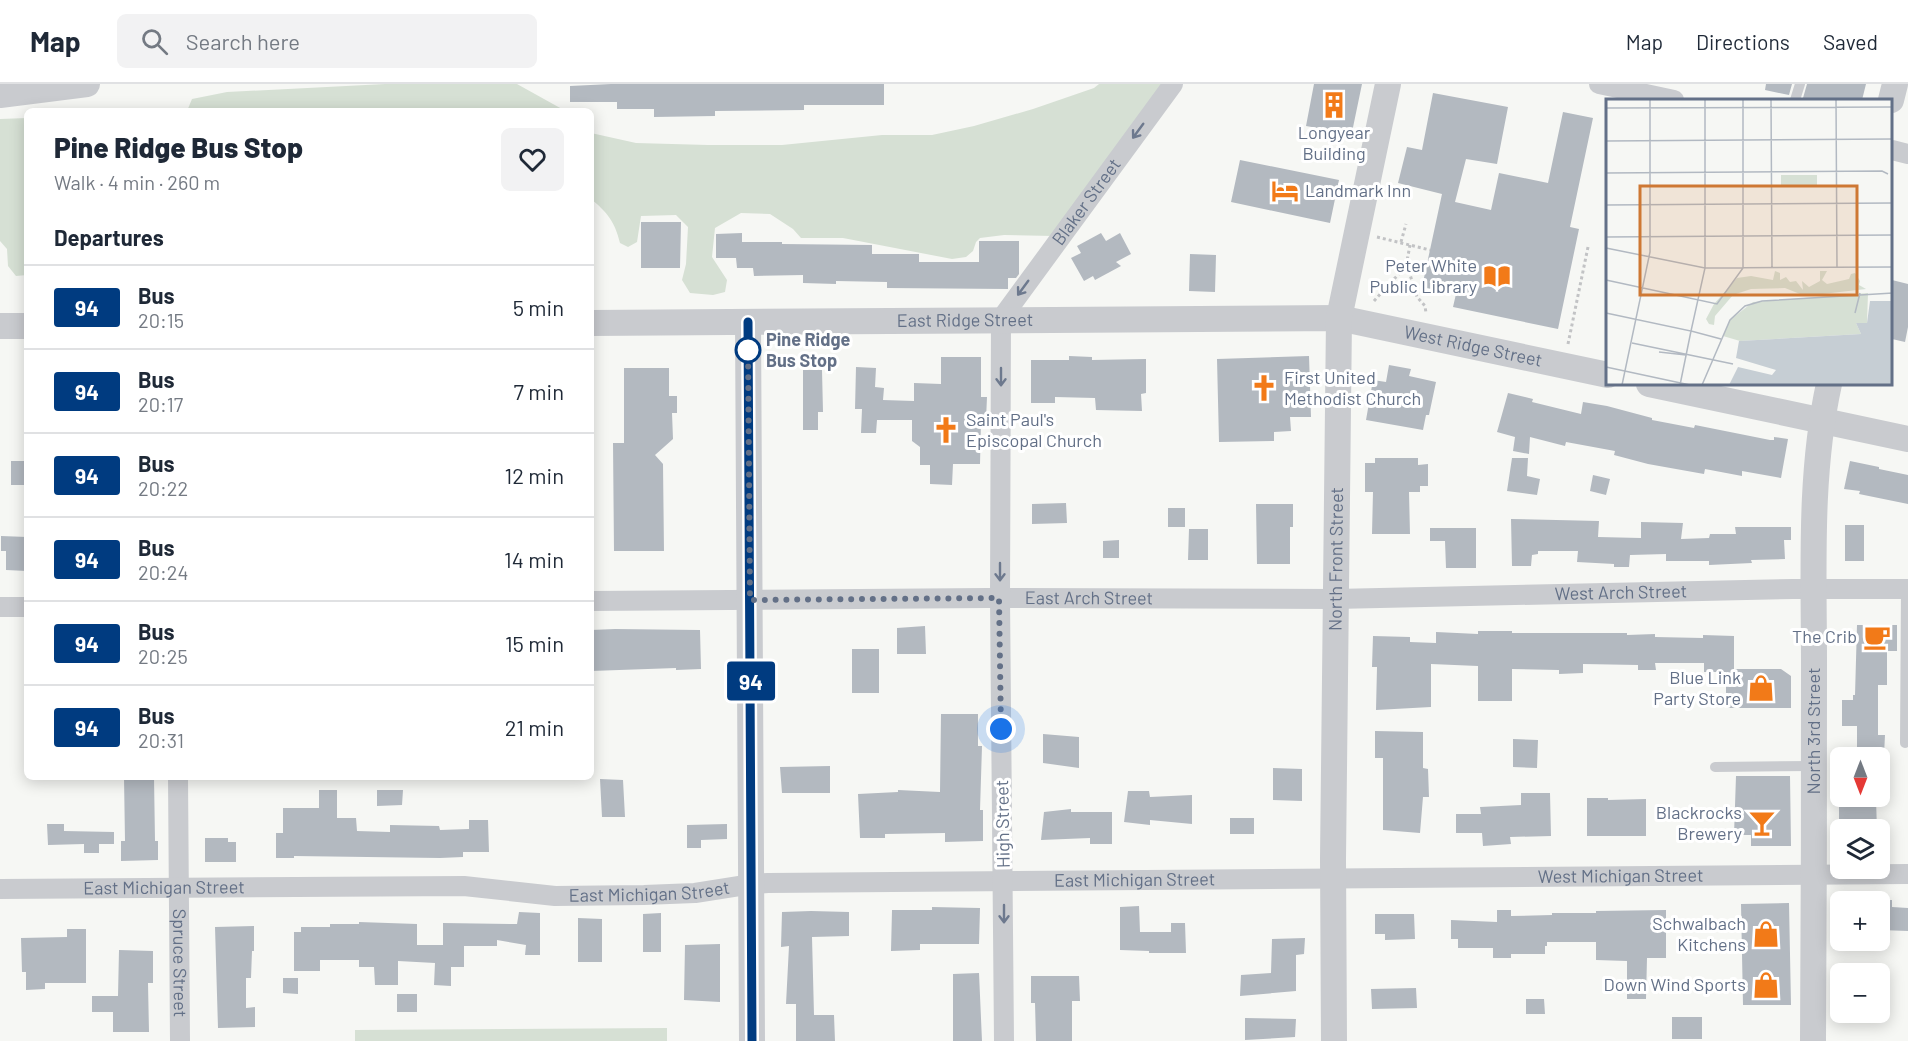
<!DOCTYPE html>
<html lang="en">
<head>
<meta charset="utf-8">
<style>
	body { margin:0; font-family:Barlow,sans-serif; background:#f2f2f3; color:#1f2937; height:100vh; display:flex; flex-direction:column; font-size:22px; white-space:nowrap }
	* { box-sizing:border-box; margin:0 }
	p { font-size:20px; color:#747a83 }
	.icon { flex:none; width:33px; height:33px; fill:none; stroke:currentColor; stroke-width:2; stroke-linecap:round; stroke-linejoin:round }
	.map { position:relative; flex:1; overflow:hidden }
	.drawer { position:absolute; left:24px; top:24px; width:570px; height:672px; display:flex; flex-direction:column; background:#fff; border-radius:9px; box-shadow:0 3px 15px #0003 }
	.drawer>* { flex:none }
	.badge { padding:0 12px; border-radius:4px; font-size:21px; line-height:39px }
	.needle { width:39px; rotate:180deg }
	.tools { position:absolute; left:1830px; top:663px; display:grid; gap:12px }
	.tools a { display:grid; place-items:center; width:60px; height:60px; border-radius:9px; background:#fff; box-shadow:0 3px 15px #0003; font-size:30px }
	.you { position:absolute; width:30px; height:30px; margin:-15px; border:4px solid #fff; border-radius:50%; background:#1a73e8; box-shadow:0 0 0 9px #1a73e833 }
	.map>.badge { position:absolute; translate:-50% -50%; box-shadow:0 0 0 3px #fff }
	h2 { padding:0 30px; font-size:22px; line-height:54px }
	.round { display:grid; place-items:center; flex:none; width:63px; height:63px; border-radius:9px; background:#f2f2f3 }
	.overview { display:flex; align-items:center; justify-content:space-between; height:102px; padding:0 30px }
	h1 { font-size:28px; font-weight:800; line-height:45px }
	ul { padding:0; list-style:none }
	li { display:flex; align-items:center; gap:18px; height:84px; padding:0 30px; border-top:2px solid #e0e1e3 }
	li div { flex:1 }
	li b { display:block; font-size:22px }
	li em { font-style:normal }
	li .badge { min-width:66px; font-weight:700; text-align:center }
	header { display:flex; align-items:center; gap:36px; box-sizing:border-box; height:84px; padding:0 30px; background:#fff; border-bottom:2px solid #e0e1e3 }
	header strong { font-size:28px }
	nav { display:flex; gap:33px; margin-inline-start:auto; font-size:21px }
	.search { width:420px; height:54px; background:#f2f2f3; display:flex; align-items:center; gap:15px; box-sizing:border-box; padding:0 21px; border-radius:9px; color:#747a83; font-size:22px }
	.map>svg:first-child { display:block }
</style>
</head>
<body>
<header>
<strong>Map</strong>
<div class="search"><svg class="icon" aria-label="search" viewBox="0 0 24 24"><circle cx="10" cy="10" r="6"/><path d="M15 15l6 6"/></svg>Search here</div>
<nav><a>Map</a><a>Directions</a><a>Saved</a></nav>
</header>
<div class="map">
<svg width="1908" height="957" viewBox="0 0 1908 957">
	<rect width="100%" height="100%" fill="#f6f7f4"/>
	<path fill="#d6e0d4" d="M385,0H517L562,25L563,27H187L192,15L227,8Z
		M1099,0H1165L1054,152L1004,151L980,154L976,158L973,167L966,173L952,175L843,154H801L793,145L770,130L741,129L715,144L712,173L727,196L725,208L713,211L690,209L682,196L686,180L688,143L676,131L641,132L637,158L628,163L620,159C615,138 607,128 591,115V49L636,59L708,61H782L882,51H932L974,42L1033,25L1094,4Z
		M27,34V191L16,192L8,182L7,165L0,157V35Z
		M667,944V957H355V946Z"/>
	<path fill="#b3b9c0" d="M611,0H884V21H804V26L715,27V32L654,33V25H617V18H570V2Z
		M1314,0H1362L1351,53L1336,50L1335,59L1321,56L1323,45L1306,42Z
		M1766,0H1792L1789,11L1765,6Z
		M1807,0H1866L1862,16H1808V15L1803,14Z
		M1433,9L1508,23L1497,80L1466,75L1455,118L1491,126L1499,89L1548,99L1563,28L1593,34L1570,143L1579,145L1558,245L1453,223L1456,210L1422,203L1442,110L1398,99L1407,63L1422,66Z
		M1240,76L1339,96L1330,139L1231,118Z
		M641,138H681L680,184H641Z
		M742,149V158H782V160L872,161V170H919V178H979V157H1019V190L1016,194H1008V205L887,204V198L836,197V200L803,199V191L754,192L753,184H737L736,174H716V150Z
		M1101,149L1106,157L1120,149L1131,170L1116,178L1121,182L1095,196L1093,192L1084,197L1071,174L1081,169L1077,162Z
		M1190,170L1216,171L1215,208L1189,207Z
		M1892,196L1908,200V243L1905,258L1892,255Z
		M1069,272L1092,273V276L1146,275V309L1141,310L1142,327L1096,326L1095,314L1055,313V319H1031V276H1069Z
		M1309,272L1311,333H1290L1291,347L1274,348V357L1219,358L1217,275Z
		M941,273H981V313H987L986,336H981L980,380H953L952,401L930,400V381H920V363L912,357V336H877L876,349H861L862,325H855L856,283L876,284L875,303L884,304L883,316L914,317V299L941,300Z
		M1389,281L1411,285L1409,292L1436,298L1429,331H1426L1423,346L1366,336L1373,296L1386,298Z
		M624,284H669V312H677V329H672L673,355L655,371L663,380L664,467H614L613,359H624Z
		M803,286H822L823,328H818V346H803Z
		M1508,309L1533,315L1532,318L1581,330L1583,318L1607,322L1652,334V336L1694,344L1695,341L1770,356H1774V353L1788,355L1781,394L1742,387V392L1705,385L1704,390L1648,380L1614,371L1615,367L1566,358L1565,362L1530,353L1529,370L1513,367L1515,353L1497,348Z
		M1375,374H1418V381L1428,380V402H1420V408H1409L1410,450H1372L1373,408H1365V379H1375Z
		M1512,374H1528L1527,392L1540,395L1537,411L1507,407Z
		M11,377H27V401H11Z
		M1850,377L1879,383V385L1908,391V420L1859,410L1860,407L1844,405Z
		M1593,391L1610,395L1606,411L1590,407Z
		M1066,419L1067,439L1032,440V420Z
		M1256,420H1293V443H1290V480H1257Z
		M1168,424H1185V443H1168Z
		M1511,435L1599,437L1598,453L1641,454V438L1683,439L1681,455L1709,454L1710,450H1736L1735,443H1791V456H1784L1785,475L1751,476L1752,479L1709,481V477H1666V470L1630,471L1629,483H1614V480L1577,478L1578,467H1538V470L1532,471L1531,482H1512Z
		M1845,441H1864V477H1845Z
		M1430,444H1476V484H1446L1445,457H1430Z
		M1189,445H1208V476H1188Z
		M1,452L27,453V487L6,486V467H1Z
		M1119,456V474H1103V457Z
		M1857,541H1897V567H1887V601H1878V651H1885L1884,671H1857V642H1842V616H1853V611H1855Z
		M925,542L926,570H897V544Z
		M615,545L700,546L701,585L676,586V584L591,587V546Z
		M1478,547H1512V549H1627V551L1655,550V553L1703,554V551L1734,552V585H1781L1791,592V624H1726V588H1704V579H1655L1656,586H1638V581L1583,580V589L1559,590V586L1512,585V617H1478V582L1431,580V623L1376,626L1377,583H1372L1373,552L1410,553V558L1436,559V548L1478,550Z
		M852,565H879V609H852Z
		M941,630H978V662H982L980,726H983V757L945,758V749L885,750V754H860L858,710L898,708V706L940,708Z
		M1375,647L1423,648V684L1428,685L1429,713H1423L1420,749L1383,746V674H1375Z
		M1043,650L1079,653V684L1043,679Z
		M1513,655L1538,656L1537,684L1513,683Z
		M830,682V709H782L780,683Z
		M1273,684L1302,685V717L1273,716Z
		M1736,692H1790L1791,762H1751V751H1734Z
		M124,693H154L155,757H158V776L121,777V757H125Z
		M600,695L623,696L625,733H602Z
		M319,706H337V734H356L357,747L390,748V741L439,742L440,746L469,745V736H488L489,768H463V773L440,774L294,772V774H276V749H283V724H319Z
		M377,706H403L402,721L377,722Z
		M1128,707H1149L1150,713L1192,711V740L1150,736V741L1124,738Z
		M1521,709H1550L1551,752L1510,753L1511,760L1483,762L1482,749H1456V730H1481L1480,723L1521,721Z
		M1846,712H1871V715H1876L1877,746H1839V717H1846Z
		M1587,714H1608V716L1646,715V752H1587Z
		M1071,725V728H1112V760H1090V754L1041,756L1044,728Z
		M1230,734H1254V750H1230Z
		M47,740H64V747L114,748V760H99V769H84V760L48,761Z
		M727,740V755L701,756V764H687V741Z
		M205,754H228V758H236V778H205Z
		M1880,816H1892V823L1908,824V847L1880,846Z
		M1789,819L1791,921H1743L1741,820Z
		M1139,822L1140,848H1171V839H1185L1186,869H1149V867L1120,866V823Z
		M932,823L980,824L979,860H920V866L891,867L892,826H932Z
		M1497,826H1511V832L1552,831V829H1596V827L1666,826V874H1647L1646,915H1627V877L1596,876V858H1547V862H1545V870H1511V874H1493V864H1458V855H1451V836L1497,838Z
		M811,827L849,828V852L812,853L814,931H834L835,957H796V920H786L789,862L781,863L782,828Z
		M519,828L540,829V871H525L526,861L497,856V862H464V883H451V902L434,901L435,879L398,877V901H375L374,883H359V876H320V887H294V848H301V843H330V840H359V838L417,840V861H443V839L517,840Z
		M661,829V868H643V830Z
		M1375,830H1414L1415,855L1385,856V850H1375Z
		M578,834L602,835V878H578Z
		M254,842V867H252L251,894H246V924L255,923V943L218,944L215,843Z
		M67,845H86V899H45V905L26,906V888H22L21,854L67,853Z
		M1305,854L1304,870L1296,871V907L1240,912L1241,891L1271,889L1272,855Z
		M720,860V918L684,916L685,861Z
		M119,866L153,867V899H148L149,948H113V928H92V912H118Z
		M979,889L982,957H953V890Z
		M1031,892H1079L1080,917H1072V957H1036L1035,919H1031Z
		M283,894H298V910L283,909Z
		M1416,904L1417,924L1372,925L1371,905Z
		M397,910H417V928H397Z
		M1526,915H1544L1545,930H1526Z
		M1672,933H1702V955H1672Z
		M1245,934L1296,935L1295,953L1245,956Z"/>
	<g fill="none" stroke-linecap="round" stroke-linejoin="round">
		<path stroke="#c2c3c5" stroke-width="3" stroke-dasharray="3 3" stroke-linecap="butt" d="M1377,153L1430,166
			M1401,158L1406,140
			M1407,181L1417,213L1425,222L1426,229
			M1374,217L1406,182L1410,161
			M1568,260L1588,163"/>
		<path stroke="#c9cbcf" stroke-width="10" d="M1795,16L1800,0
			M1905,659L1906,505
			M1715,683L1813,682"/>
		<g stroke="#c9cbcf" stroke-width="20">
			<path d="M1599,0L1674,16"/>
			<path d="M1892,66L1908,70"/>
			<path id="s1" d="M591,517L987,514L1335,515L1793,505H1908"/>
			<path d="M0,523H27"/>
			<path id="s2" d="M178,693L180,957"/>
			<path id="s3" d="M0,805L464,802L555,812L644,811L695,809L752,800L768,799L1908,790"/>
			<path id="s4" d="M1004,957L1000,514L1001,235L1173,0"/>
		</g>
		<g stroke="#c9cbcf" stroke-width="26">
			<path d="M0,11L87,0"/>
			<path d="M1891,16L1895,0"/>
			<path d="M748,238L752,957"/>
			<path id="s5" d="M591,239L1339,234L1608,291"/>
			<path d="M0,242H27"/>
			<path d="M1649,300L1908,355"/>
			<path id="s6" d="M1334,957L1333,775L1339,234L1388,0"/>
			<path id="s7" d="M1813,957C1814,831 1814,706 1814,580C1814,487 1809,391 1829,300"/>
		</g>
	</g>
	<defs><path id="oneway-shaft" d="M-6 0H5M1.5-3L5.5 0L1.5 3" fill="none" stroke-width="1.6" stroke-linecap="round" stroke-linejoin="round" transform="scale(1.5)"/></defs>
	<g stroke="#6d798e">
		<use href="#oneway-shaft" transform="translate(1138 47) rotate(126)"/>
		<use href="#oneway-shaft" transform="translate(1023 204) rotate(126)"/>
		<use href="#oneway-shaft" transform="translate(1001 293) rotate(90)"/>
		<use href="#oneway-shaft" transform="translate(1000 488) rotate(90)"/>
		<use href="#oneway-shaft" transform="translate(1004 830) rotate(90)"/>
	</g>
	<g fill="none" stroke-linecap="round" stroke-linejoin="round">
		<defs>
			<path id="line" d="M748,238L752,957"/>
		</defs>
		<use href="#line" stroke="#fff" stroke-width="14"/>
		<use href="#line" stroke="#003b80" stroke-width="9"/>
		<path stroke="#637087" stroke-width="6" stroke-dasharray="0 10.8" d="M748,266V258L750,516L999,514L1001,645"/>
	</g>
	<defs>
		<symbol id="building-bare" viewBox="-9 -9 18 18"><path d="M-4-6H4V6H1V3H-1V6H-4ZM-2.5-4.3h1.7v1.8h-1.7ZM.8-4.3h1.7v1.8H.8ZM-2.5-1h1.7V.8h-1.7ZM.8-1h1.7V.8H.8Z" fill="#f27a18" stroke="#fff" stroke-width="2.5" paint-order="stroke"/></symbol>
		<symbol id="hotel-bare" viewBox="-9 -9 18 18"><path d="M-6-4.5h1.5V1H6V5H4.5V3h-9V5H-6ZM-4 0a1.8 1.8 0 1 1 3.6 0ZM.5 0V-2.5h3Q6-2.5 6 0Z" fill="#f27a18" stroke="#fff" stroke-width="2.5" paint-order="stroke"/></symbol>
		<symbol id="library-bare" viewBox="-9 -9 18 18"><path d="M-6-4Q-3-5.5-.7-3.5V5Q-3 3-6 4ZM6-4Q3-5.5 .7-3.5V5Q3 3 6 4Z" fill="#f27a18" stroke="#fff" stroke-width="2.5" paint-order="stroke"/></symbol>
		<symbol id="church-bare" viewBox="-9 -9 18 18"><path d="M-1.2-6h2.4v3.5h3.3v2.4h-3.3V6h-2.4V-.1h-3.3v-2.4h3.3Z" fill="#f27a18" stroke="#fff" stroke-width="2.5" paint-order="stroke"/></symbol>
		<symbol id="cafe-bare" viewBox="-9 -9 18 18"><path d="M-5.5-4.5H6V0H3Q3 3.5 0 3.5H-2.5Q-5.5 3.5-5.5 0ZM3-3.2v2h1.7v-2ZM-6 4.5H4V6H-6Z" fill="#f27a18" stroke="#fff" stroke-width="2.5" paint-order="stroke"/></symbol>
		<symbol id="shop-bare" viewBox="-9 -9 18 18"><path d="M-5-2.5h2.3a2.7 3.5 0 0 1 5.4 0H5L5.5 6h-11ZM-1.5-2.5h3a1.5 2.3 0 0 0-3 0Z" fill="#f27a18" stroke="#fff" stroke-width="2.5" paint-order="stroke"/></symbol>
		<symbol id="bar-bare" viewBox="-9 -9 18 18"><path d="M-6-5H6L.8 .8V4.5H3.5V6h-7V4.5H-.8V.8Z" fill="#f27a18" stroke="#fff" stroke-width="2.5" paint-order="stroke"/></symbol>
	</defs>
	<g fill-rule="evenodd">
		<use href="#building-bare" x="1315" y="2" width="38" height="38"/>
		<use href="#hotel-bare" x="1266" y="88" width="38" height="38"/>
		<use href="#library-bare" x="1478" y="173" width="38" height="38"/>
		<use href="#church-bare" x="1245" y="285" width="38" height="38"/>
		<use href="#church-bare" x="927" y="327" width="38" height="38"/>
		<use href="#cafe-bare" x="1858" y="534" width="38" height="38"/>
		<use href="#shop-bare" x="1742" y="585" width="38" height="38"/>
		<use href="#bar-bare" x="1743" y="720" width="38" height="38"/>
		<use href="#shop-bare" x="1747" y="831" width="38" height="38"/>
		<use href="#shop-bare" x="1747" y="882" width="38" height="38"/>
	</g>
	<circle fill="#fff" stroke="#003b80" stroke-width="3" cx="748" cy="266" r="12"/>
	<g text-anchor="middle" stroke-width="6" stroke-linejoin="round" paint-order="stroke">
		<g font-size="18" fill="#637087" stroke="#fff" text-anchor="end">
			<text x="1334" y="55" text-anchor="middle">Longyear<tspan x="1334" dy="21">Building</tspan></text>
			<text x="1305" y="113" text-anchor="start">Landmark Inn</text>
			<text x="1477" y="188">Peter White<tspan x="1477" dy="21">Public Library</tspan></text>
			<text x="1284" y="300" text-anchor="start">First United<tspan x="1284" dy="21">Methodist Church</tspan></text>
			<text x="966" y="342" text-anchor="start">Saint Paul's<tspan x="966" dy="21">Episcopal Church</tspan></text>
			<text x="1857" y="559">The Crib</text>
			<text x="1741" y="600">Blue Link<tspan x="1741" dy="21">Party Store</tspan></text>
			<text x="1742" y="735">Blackrocks<tspan x="1742" dy="21">Brewery</tspan></text>
			<text x="1746" y="846">Schwalbach<tspan x="1746" dy="21">Kitchens</tspan></text>
			<text x="1746" y="907">Down Wind Sports</text>
		</g>
		<g font-size="18" fill="#637087" stroke="#fff">
			<text dy="6" stroke="none"><textPath href="#s4" startOffset="867">Blaker Street</textPath></text>
			<text dy="6" stroke="none"><textPath href="#s5" startOffset="374">East Ridge Street</textPath></text>
			<text dy="6" stroke="none"><textPath href="#s5" startOffset="885">West Ridge Street</textPath></text>
			<text dy="6" stroke="none"><textPath href="#s6" startOffset="482">North Front Street</textPath></text>
			<text dy="6" stroke="none"><textPath href="#s1" startOffset="1030">West Arch Street</textPath></text>
			<text dy="6" stroke="none"><textPath href="#s1" startOffset="498">East Arch Street</textPath></text>
			<text dy="6" stroke="none"><textPath href="#s7" startOffset="310">North 3rd Street</textPath></text>
			<text transform="translate(1003 740) rotate(-91)" y="6">High Street</text>
			<text dy="6" stroke="none"><textPath href="#s3" startOffset="1622">West Michigan Street</textPath></text>
			<text dy="6" stroke="none"><textPath href="#s3" startOffset="1136">East Michigan Street</textPath></text>
			<text dy="6" stroke="none"><textPath href="#s3" startOffset="164">East Michigan Street</textPath></text>
			<text dy="6" stroke="none"><textPath href="#s3" startOffset="650">East Michigan Street</textPath></text>
			<text dy="6" stroke="none"><textPath href="#s2" startOffset="186">Spruce Street</textPath></text>
		</g>
		<g font-size="18" font-weight="bold" fill="#637087" stroke="#fff" text-anchor="start">
			<text x="766" y="262">Pine Ridge<tspan x="766" dy="21">Bus Stop</tspan></text>
		</g>
	</g>
	<g transform="translate(1606 15)">
		<rect width="286" height="286" fill="#f6f7f4"/>
		<path d="M175,76H211V88H175ZM169,172L174,174V181L180,178L184,183L190,182L197,191L196,182L203,188L214,182V172H221L216,181L221,185L243,180L245,175L249,174L254,182L253,186L260,190L199,197L179,189L145,190L127,196L109,217L108,226L103,225L100,220L108,205L131,179L145,177L167,181ZM262,194L261,224H250L255,235L134,242L117,237L124,221L147,203Z" fill="#d6e0d4"/>
		<path d="M264,202H286V286H123L132,268L166,276L170,271L130,259L133,242L255,235L250,224H261Z" fill="#c6ced4"/>
		<path fill="none" stroke="#b2b9c2" stroke-width="1.5" d="M99,0V169L85,232L115,240M165,0L166,169M230,0L231,169M0,9L287,8M0,42L287,40M0,74L276,72L282,75M0,106L287,104M0,138L287,136M0,149L99,169L287,168M0,181L111,205L137,169V0M0,214L85,232L74,286M249,214L254,194M26,244L127,265M53,253L80,256M0,268L84,286M16,286L44,153V0M96,286L124,221L139,207L156,202L287,194"/>
		<path fill="#ce7834" fill-opacity="0.15" stroke="#ce7834" stroke-width="3" d="M34,87H251V196H34Z"/>
		<rect width="286" height="286" fill="none" stroke="#637087" stroke-width="3"/>
	</g>
</svg>
<div class="tools">
<a><svg class="needle" viewBox="-14 -14 28 28"><path d="M0-13l5 13h-10z" fill="#e53935"/><path d="M0 13l5-13h-10z" fill="#747a83"/></svg></a>
<a><svg class="icon" aria-label="layers" viewBox="0 0 24 24"><path d="M12 4l9 5-9 5-9-5zM3 14l9 5 9-5"/></svg></a>
<a>+</a>
<a>−</a>
</div>
<div class="you" style="left:1001px;top:645px"></div>
<b class="badge" style="left:751px;top:597px;background:#003b80;color:#fff">94</b>
<section class="drawer">
<div class="overview"><div><h1>Pine Ridge Bus Stop</h1><p>Walk · 4 min · 260 m</p></div><a class="round"><svg class="icon" aria-label="heart" viewBox="0 0 24 24"><path d="M12 20l-8-8c-3-5 5-10 8-4 3-6 11-1 8 4z"/></svg></a></div>
<h2>Departures</h2>
<ul>
<li><span class="badge" style="background:#003b80;color:#fff">94</span><div><b>Bus</b><p>20:15</p></div><em>5 min</em></li>
<li><span class="badge" style="background:#003b80;color:#fff">94</span><div><b>Bus</b><p>20:17</p></div><em>7 min</em></li>
<li><span class="badge" style="background:#003b80;color:#fff">94</span><div><b>Bus</b><p>20:22</p></div><em>12 min</em></li>
<li><span class="badge" style="background:#003b80;color:#fff">94</span><div><b>Bus</b><p>20:24</p></div><em>14 min</em></li>
<li><span class="badge" style="background:#003b80;color:#fff">94</span><div><b>Bus</b><p>20:25</p></div><em>15 min</em></li>
<li><span class="badge" style="background:#003b80;color:#fff">94</span><div><b>Bus</b><p>20:31</p></div><em>21 min</em></li>
</ul>
</section>
</div>
</body>
</html>
